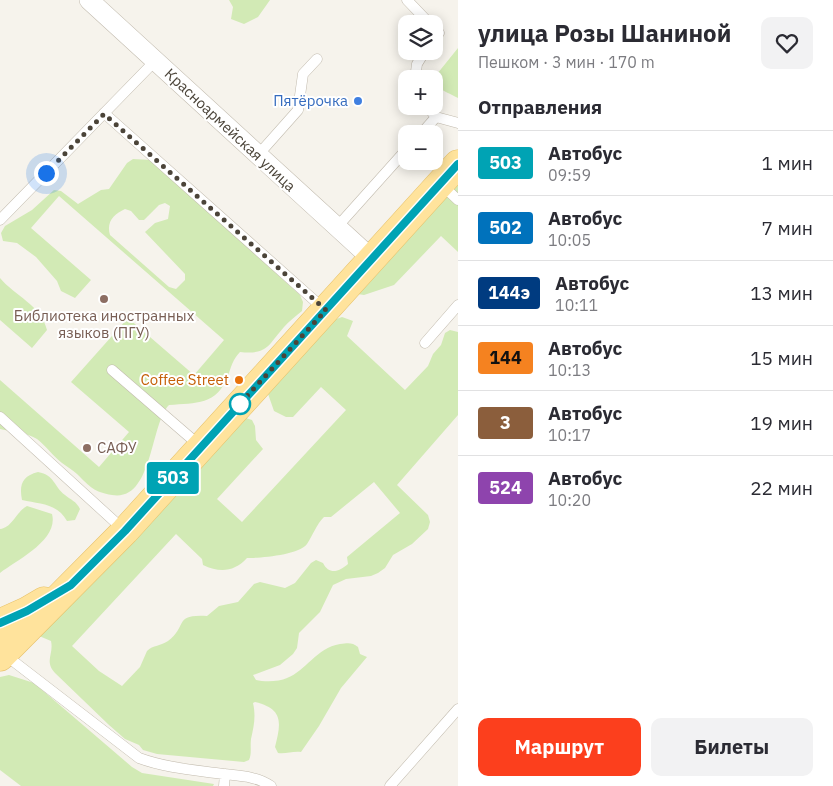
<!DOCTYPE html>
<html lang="ru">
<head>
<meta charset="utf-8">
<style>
	body { margin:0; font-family:"IBM Plex Sans",sans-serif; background:#f2f2f3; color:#2b2b33; height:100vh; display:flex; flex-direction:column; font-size:19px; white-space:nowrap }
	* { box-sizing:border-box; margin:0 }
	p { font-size:16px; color:#7c7c81 }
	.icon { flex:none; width:28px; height:28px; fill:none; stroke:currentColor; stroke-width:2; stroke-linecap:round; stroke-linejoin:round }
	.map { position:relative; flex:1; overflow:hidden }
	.drawer { display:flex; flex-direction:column; background:#fff; width:375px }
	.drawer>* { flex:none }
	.badge { padding:0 10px; border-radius:4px; font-size:18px; line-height:32px }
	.controls { position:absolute; left:398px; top:15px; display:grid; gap:10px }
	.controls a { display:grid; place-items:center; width:45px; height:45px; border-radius:10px; background:#fff; box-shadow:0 2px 12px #0003; font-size:25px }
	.you { position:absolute; width:25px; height:25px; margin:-12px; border:4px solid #fff; border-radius:50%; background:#1a73e8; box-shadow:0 0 0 8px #1a73e833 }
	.map>.badge { position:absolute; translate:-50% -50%; box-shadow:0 0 0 2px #fff }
	h2 { padding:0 20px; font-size:19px; line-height:45px }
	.round { display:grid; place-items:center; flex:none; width:52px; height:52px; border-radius:10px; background:#f2f2f3 }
	.headline { display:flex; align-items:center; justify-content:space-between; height:85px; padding:0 20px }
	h1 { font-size:24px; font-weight:800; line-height:38px }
	.cta { display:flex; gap:10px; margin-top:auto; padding:10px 20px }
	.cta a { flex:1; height:58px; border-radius:10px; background:#fc3f1d; color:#fff; font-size:20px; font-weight:800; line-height:58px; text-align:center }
	.cta a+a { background:#f2f2f3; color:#2b2b33 }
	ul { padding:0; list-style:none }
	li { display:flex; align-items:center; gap:15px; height:65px; padding:0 20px; border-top:1px solid #e1e1e2 }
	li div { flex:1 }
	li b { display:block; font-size:19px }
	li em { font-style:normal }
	li .badge { min-width:55px; font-weight:700; text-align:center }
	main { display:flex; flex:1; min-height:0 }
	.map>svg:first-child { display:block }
</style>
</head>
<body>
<main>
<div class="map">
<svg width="458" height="786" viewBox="0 0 458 786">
	<rect width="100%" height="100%" fill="#f6f3ec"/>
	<path fill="#d2eab5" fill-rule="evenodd" d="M229,0H270L258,17L244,24L231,19L233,7Z
		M458,48V98C449,93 436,89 433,79Z
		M133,159L151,160L300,295L303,302L302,311C296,316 289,321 284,327C268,345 268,355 240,352C233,359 231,367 228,376C217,405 196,403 169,405C150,424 153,502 112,495C94,492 90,487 77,474C73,470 67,467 62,463C53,456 46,446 37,439C26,432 12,432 0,429V380L99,467L129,432L71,382L128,318L194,375L224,340L59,196L31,228L91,280L75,298L61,291L57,281L36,257L17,243L3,241L1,233L5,226L32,210L54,190L61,191L78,204L101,190L109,189L127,163ZM165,203L170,206L168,219L155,223L145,232L185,274V280L176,289L169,287L110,235C106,222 114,214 125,209L131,211L139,220H144L159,205Z
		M458,179V252L441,236L394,285L364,295L351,293Z
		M0,278C15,296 41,305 47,330L32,348L0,320Z
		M342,317L353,321L347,336L405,390L428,366L433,354L441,345L445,333L450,330L458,332V415L397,485L428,515L430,522L428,529L412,544L393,555L385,568L378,573L371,576L346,579L333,585L320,612L299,633L297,648L293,654L280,665L253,675L256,680C264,682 279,682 287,678C306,671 316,648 340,644C348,643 352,642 358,647L360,654L367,657L341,688L319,726L301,752C293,751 286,754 278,753L275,747C281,723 284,709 255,702L253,703C256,716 254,726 251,739C250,747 252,753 249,760L244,762L157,754L143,750L139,745L125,739L109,725L55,673C44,661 54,654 51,641L32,633L240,419L246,418L252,420L255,426L256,440L263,449L217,499L242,522L346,410L321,387L293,417H286L274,411L267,391L331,321ZM374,482L400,513L347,557L348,564C339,572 329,575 323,563L316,560L311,563L295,583L285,588L260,582L254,584L238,602L219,606L207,616C173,614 188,626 168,641C161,646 153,645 147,651L140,667L122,686L99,671L72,646L176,534L202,559L203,565C220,573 234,572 247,558C261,558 299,555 307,544C313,535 316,525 324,517H331Z
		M38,472C55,475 54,487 65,495C71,500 76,501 80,509L75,520L67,521C57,503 39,504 22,500C19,485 22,476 38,472Z
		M27,506L52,514C59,540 17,560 0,573V529C12,528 16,512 27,506Z
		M9,675L34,683L132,767L142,773L214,784L213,786H21L0,770V677Z"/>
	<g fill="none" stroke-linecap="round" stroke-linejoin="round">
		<defs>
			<path id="service" d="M407,0L430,24
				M434,27L439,33L434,39
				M415,79L417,64L425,51
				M427,106L436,117
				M104,113L324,309
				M421,134L436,117L458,123
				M258,155L298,110L303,74L317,59
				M441,184L458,200
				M0,220L155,61
				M337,227L406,150
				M425,343L458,305
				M112,370L200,446
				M0,417L125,531
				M4,654L139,758C166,768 195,770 223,774C240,776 256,776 271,786
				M224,786L225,774
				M390,786L458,709"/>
			<path id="minor" d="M89,0L372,259"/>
			<path id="primary" d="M0,623L27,611L44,601
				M0,657L125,531L458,164"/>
		</defs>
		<use href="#service" stroke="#c2bbae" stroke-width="11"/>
		<use href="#minor" stroke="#c2bbae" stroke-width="20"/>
		<use href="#primary" stroke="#e6c16a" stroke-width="29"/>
		<use href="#service" stroke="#fff" stroke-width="10"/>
		<use href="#minor" stroke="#fff" stroke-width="19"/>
		<use href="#primary" stroke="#ffe39c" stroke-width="28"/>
	</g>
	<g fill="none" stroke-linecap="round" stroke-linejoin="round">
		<defs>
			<path id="line" d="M0,623L27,611L71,585L125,531L458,164"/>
		</defs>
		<use href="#line" stroke="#fff" stroke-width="11"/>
		<use href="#line" stroke="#00a3b4" stroke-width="8"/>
		<path stroke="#4b4439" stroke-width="5" stroke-dasharray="0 9" d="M46,173L104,114L326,310L236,408L240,404"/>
	</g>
	<circle fill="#3f7fe0" stroke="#fff" stroke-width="2" cx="358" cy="101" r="5"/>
	<g fill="#8d6e63" stroke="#fff" stroke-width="2">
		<circle cx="104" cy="299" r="5"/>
		<circle cx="87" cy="448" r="5"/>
	</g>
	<circle fill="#e8710a" stroke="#fff" stroke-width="2" cx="239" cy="380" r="5"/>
	<circle fill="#fff" stroke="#00a3b4" stroke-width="2.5" cx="240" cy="404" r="10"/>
	<g text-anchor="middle" stroke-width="4" stroke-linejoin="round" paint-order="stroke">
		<g font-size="15" fill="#366cbe" stroke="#fff" text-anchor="end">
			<text x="348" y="106">Пятёрочка</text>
		</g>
		<g font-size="15" fill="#4b4439" stroke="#fff">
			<text transform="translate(230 130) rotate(43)" y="5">Красноармейская улица</text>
		</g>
		<g font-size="15" fill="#785e54" stroke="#fff">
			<text x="104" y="321">Библиотека иностранных<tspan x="104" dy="17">языков (ПГУ)</tspan></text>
			<text x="97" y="453" text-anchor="start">САФУ</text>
		</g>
		<g font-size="15" fill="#c56008" stroke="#fff" text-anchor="end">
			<text x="229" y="385">Coffee Street</text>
		</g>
	</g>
</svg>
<div class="controls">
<a><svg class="icon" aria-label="layers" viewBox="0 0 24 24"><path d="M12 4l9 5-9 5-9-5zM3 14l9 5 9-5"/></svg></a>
<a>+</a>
<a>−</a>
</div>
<div class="you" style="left:46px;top:173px"></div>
<b class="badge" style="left:173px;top:478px;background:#00a3b4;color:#fff">503</b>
</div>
<section class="drawer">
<div class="headline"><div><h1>улица Розы Шаниной</h1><p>Пешком · 3 мин · 170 m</p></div><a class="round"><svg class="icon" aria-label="heart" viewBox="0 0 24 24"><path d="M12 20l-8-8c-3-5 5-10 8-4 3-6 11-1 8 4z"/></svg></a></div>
<h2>Отправления</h2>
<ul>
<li><span class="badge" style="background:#00a3b4;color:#fff">503</span><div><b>Автобус</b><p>09:59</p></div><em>1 мин</em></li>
<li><span class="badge" style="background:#0072bc;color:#fff">502</span><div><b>Автобус</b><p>10:05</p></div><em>7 мин</em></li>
<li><span class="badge" style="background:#003b80;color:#fff">144э</span><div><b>Автобус</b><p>10:11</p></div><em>13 мин</em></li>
<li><span class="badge" style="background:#f58220;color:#111">144</span><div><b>Автобус</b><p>10:13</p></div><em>15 мин</em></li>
<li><span class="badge" style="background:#8b5e3c;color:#fff">3</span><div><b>Автобус</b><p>10:17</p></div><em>19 мин</em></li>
<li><span class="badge" style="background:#8e44ad;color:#fff">524</span><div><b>Автобус</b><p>10:20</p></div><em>22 мин</em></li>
</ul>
<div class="cta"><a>Маршрут</a><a>Билеты</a></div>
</section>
</main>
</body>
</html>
